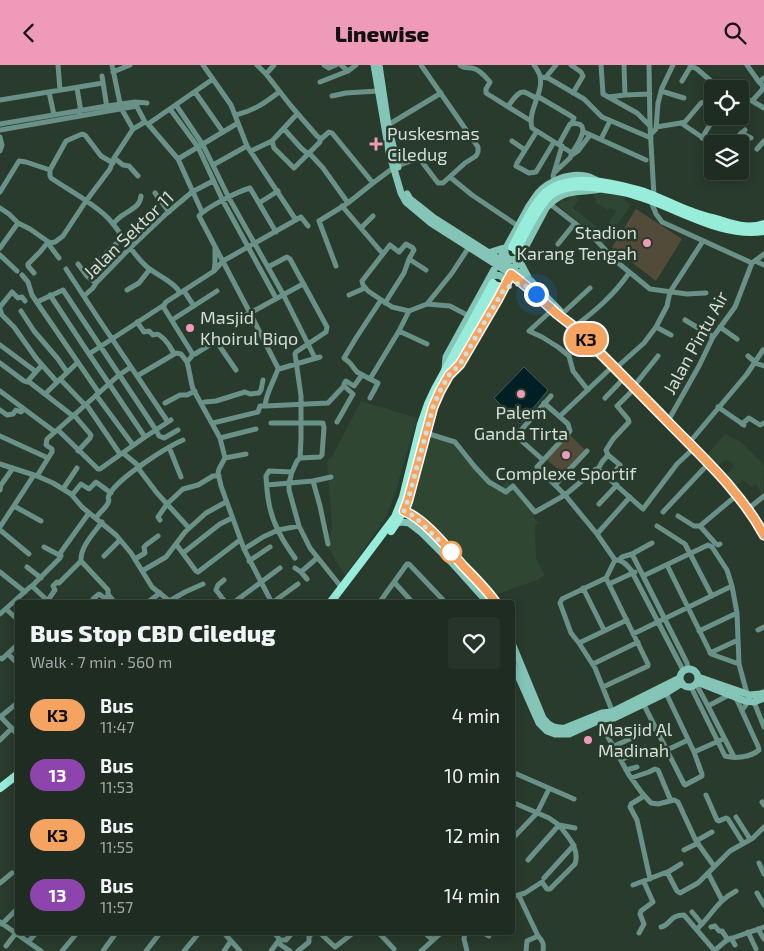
<!DOCTYPE html>
<html lang="en">
<head>
<meta charset="utf-8">
<style>
	body { margin:0; font-family:"Exo 2",sans-serif; background:#27342a; color:#f1f3f6; height:100vh; display:flex; flex-direction:column; font-size:19px; white-space:nowrap }
	* { box-sizing:border-box; margin:0 }
	p { font-size:16px; color:#a1a7a5 }
	.icon { flex:none; width:28px; height:28px; fill:none; stroke:currentColor; stroke-width:2; stroke-linecap:round; stroke-linejoin:round }
	.map { position:relative; flex:1; overflow:hidden }
	.details { position:absolute; left:15px; top:535px; width:500px; height:335px; display:flex; flex-direction:column; background:#1f2c21; border-radius:5px; box-shadow:0 2px 12px #0003,0 0 0 1px #3c483f }
	.details>* { flex:none }
	.badge { padding:0 10px; border-radius:16px; font-size:18px; line-height:32px }
	.tools { position:absolute; left:704px; top:15px; display:grid; gap:10px }
	.tools a { display:grid; place-items:center; width:45px; height:45px; border-radius:5px; background:#1f2c21; box-shadow:0 2px 12px #0003,0 0 0 1px #3c483f; font-size:25px }
	.you { position:absolute; width:25px; height:25px; margin:-12px; border:4px solid #fff; border-radius:50%; background:#1a73e8; box-shadow:0 0 0 8px #1a73e833 }
	.map>.badge { position:absolute; translate:-50% -50%; box-shadow:0 0 0 2px #fff }
	.round { display:grid; place-items:center; flex:none; width:52px; height:52px; border-radius:5px; background:#27342a }
	.head { display:flex; align-items:center; justify-content:space-between; height:85px; padding:0 15px }
	h1 { font-size:24px; font-weight:800; line-height:38px }
	ul { padding:0; list-style:none }
	li { display:flex; align-items:center; gap:15px; height:60px; padding:0 15px }
	li div { flex:1 }
	li b { display:block; font-size:19px }
	li em { font-style:normal }
	li .badge { min-width:55px; font-weight:700; text-align:center }
	header { display:flex; justify-content:space-between; align-items:center; height:65px; padding:0 15px; background:#ef9ab8; color:#111; font-size:22px; font-weight:800 }
	.map>svg:first-child { display:block }
</style>
</head>
<body>
<header><svg class="icon" aria-label="back" viewBox="0 0 24 24"><path d="M15 5l-7 7 7 7"/></svg>Linewise<svg class="icon" aria-label="search" viewBox="0 0 24 24"><circle cx="10" cy="10" r="6"/><path d="M15 15l6 6"/></svg></header>
<div class="map">
<svg width="764" height="886" viewBox="0 0 764 886">
	<rect width="100%" height="100%" fill="#293b2c"/>
	<path fill="#2f4633" d="M596,128L622,131L625,132L624,135L631,140L604,179L599,175V173L559,141L562,134L566,137L572,129L579,134L573,143L603,167L616,146L609,142L608,145L595,137L597,135L593,132Z
		M361,336L417,353L395,429L386,452L345,511L328,482L332,462L327,396L333,390Z
		M725,369L741,377L764,400L763,429L755,419L751,422L743,414L736,421L726,410L734,401L726,394L718,401L707,390Z
		M431,372L461,381L469,397L493,423L499,425L507,416L536,449L533,451L538,458L535,461L536,493L545,510L537,515L495,530L483,520L412,447L410,444V440Z"/>
	<path fill="#534b39" d="M636,144L682,174L656,216L612,182Z
		M569,369L586,386L565,410L547,395Z"/>
	<path fill="#001f25" stroke="#40595a" d="M524,302L548,325L520,359L494,333Z"/>
	<g fill="none" stroke-linecap="round" stroke-linejoin="round">
		<path stroke="#6a9188" stroke-width="5" d="M58,0L60,25
			M203,0L231,40L247,81L296,155
			M257,0L266,9L291,41L317,71L321,74L329,67L332,68L373,118L393,103
			M324,0L329,3L336,0
			M341,0L348,6
			M460,0C465,4 467,2 472,3C478,4 486,12 490,17L486,24V28L531,56
			M534,0C536,3 539,7 540,11C544,28 527,46 532,63L572,88L570,93L554,108
			M571,0L581,7L583,11L573,28
			M601,0L603,29L637,48L650,61
			M624,0L625,30
			M649,0L650,61L654,131
			M690,0L697,4L711,16
			M747,0L759,17L764,13
			M113,7L130,0
			M266,9L274,0
			M102,11L107,43
			M540,12L548,13L584,34L602,52L651,73
			M546,12L556,0
			M682,16L691,1
			M320,17L348,6L356,0
			M77,23L81,47
			M661,26L684,33
			M49,27L54,50
			M195,27L223,67
			M332,31L346,28L378,26
			M537,31L571,51L574,53L572,58
			M608,32L625,30L650,29
			M740,32L752,36L764,43
			M0,35L103,18
			M752,36L762,25L763,21L759,17
			M135,38L145,57L148,59L178,94L202,147
			M176,40L203,80L229,133L283,229L315,293
			M508,41C512,37 517,26 524,27C528,28 533,32 536,33
			M170,44L198,82L223,136L276,233
			M236,50C253,46 265,38 279,27
			M681,58L712,79
			M0,59L107,41L135,37L147,38
			M148,59L213,14
			M388,60L441,28
			M656,62L681,58L685,57L701,38L712,35
			M133,64L145,57
			M284,64L301,83L308,89L311,90L323,103L348,138L373,118
			M0,65L137,41
			M537,66L517,98L516,101L529,108L536,107L554,77
			M584,67L646,95
			M741,68L751,73
			M651,69L656,64L658,38L662,23L673,0
			M0,72L2,80L0,86
			M702,73L715,51
			M601,74L610,56
			M272,76L274,83L294,103L320,77V74
			M512,76L525,85
			M559,79L570,59C594,55 578,79 572,88
			M730,79L745,65
			M757,84L764,76
			M251,86L272,76L297,49
			M572,90L578,86L590,70
			M114,93L123,100L129,101L138,111
			M178,94L238,58
			M213,100L247,81
			M397,101L419,93L438,118H443L465,98L476,91L478,87V82L421,0
			M50,105V111L51,113C70,126 92,137 108,153C122,168 131,188 147,202C155,209 176,218 180,228
			M50,105L66,76L82,69L85,70L101,91L113,98
			M450,112L472,130L518,161
			M554,116L553,111L562,81
			M0,127L19,96L26,97L50,105
			M155,128L169,147
			M651,136L656,149L662,157L752,198
			M259,138L278,126
			M550,139L594,173L617,197L650,224L687,229L706,228
			M342,141L383,189L362,216L363,220L368,226L392,242L409,246L427,239L452,208L469,182
			M0,143L9,149L18,158L30,164L50,178L55,177L63,171L86,136L110,104L114,93L133,64L121,43L112,0
			M113,159C116,156 119,152 123,150C131,144 140,142 141,131
			M361,163L373,151
			M276,167L250,123C239,126 205,143 199,151L250,248L278,303L279,304L320,292
			M50,178V181L59,193
			M558,179L575,158
			M0,183L18,158
			M383,189L390,180L399,187L406,179L413,183L414,185L409,194
			M0,190L17,206
			M755,196L764,200
			M78,199L87,211L96,218
			M336,201L319,156L345,140
			M92,202L122,173
			M268,202L287,192L290,194L327,262L326,267L296,287L295,289L301,331V374L300,393L297,396L292,407L289,418V425L299,461L310,483L342,523
			M66,204L98,253L168,357
			M214,206L215,198V182
			M34,208L28,201V199L40,187L48,177
			M22,210L28,217L32,230L40,242L99,328
			M127,225L139,218L150,204
			M184,226L194,241
			M50,230L89,289L145,372
			M349,230L365,223
			M84,231L93,223L96,218L130,183L166,149L192,127L213,116
			M37,237L63,225L156,365L159,371L164,373L178,365
			M385,238L404,208L409,194L426,205
			M427,239L450,241L469,251
			M164,240V243L192,288V291L187,297C190,307 190,314 193,324L220,373L225,393L219,404L218,408L221,421L244,484L272,538L298,519
			M0,242L12,227L18,233L22,232L25,236
			M0,244L2,250L14,262L36,293L57,317
			M552,245L529,266L542,272L558,282L569,291L573,306L588,325
			M21,246L34,266L58,294L67,307
			M562,249L590,223
			M172,255L217,226
			M685,255L713,272
			M137,257L144,267L149,266L153,270C159,268 159,270 164,274C170,280 170,281 174,289
			M231,257L250,248L303,219
			M574,262C595,246 614,230 629,208
			M656,262L671,270
			M720,262L737,274
			M399,266L427,279
			M0,280L35,306
			M89,289L164,240L166,237L214,206L223,196L301,152L308,161
			M192,289H195L216,276L236,305
			M748,291L755,297
			M0,298L24,316L27,317L42,300
			M755,298L764,301
			M616,303L644,278L656,262L667,241L670,227L703,176
			M137,311L176,288L181,289L187,297
			M60,314L85,340
			M370,314L357,307L350,298L344,293L356,273L381,235
			M28,316L73,351
			M344,321V319L346,316L354,321L362,310
			M634,321L658,291
			M0,326L55,367
			M45,329L78,297
			M96,330L133,380
			M370,333L378,318L370,314L399,266L409,246
			M605,333L625,312
			M165,338L180,330H187L195,326
			M202,338L205,337L216,336L245,327L250,329L259,328L261,325L263,315
			M544,338L568,359L570,366L537,402L565,430L597,469L615,495C622,494 627,500 631,505L683,605
			M86,339L120,389
			M265,341L328,338L344,321L353,329L337,357
			M265,341C266,328 274,316 278,304
			M718,342L744,360
			M0,345L7,350L13,349L16,345L21,347L24,344
			M74,350L91,370L90,373L78,386
			M560,351L613,301
			M668,356L699,301L713,272L735,242L752,198L764,189
			M213,358L258,347L260,341H265
			M271,358H323L324,363L322,390L320,392L300,393
			M742,359L749,353L760,360L764,358
			M58,365L98,404H100L145,372L171,355
			M426,368L455,377L475,402L489,417L506,427L513,421L535,447L565,430L596,404H598L602,397L608,390L606,385L613,374L629,357L628,354L617,341L635,323
			M0,371L48,393
			M220,373L256,364
			M689,378L747,309L763,285
			M169,382L181,412
			M123,388L140,402
			M608,390L620,400L609,413
			M225,393L246,389
			M543,395L516,371L551,331
			M0,399L37,411L53,418L71,429L82,442L116,470L131,488L152,522L172,538
			M138,403L157,428L189,463
			M598,404L643,444L677,399L694,383
			M292,407L269,406L266,411C267,430 269,448 278,465C282,475 289,484 295,493
			M37,411L52,387V384L46,380L47,374L119,310L131,302
			M313,416L320,441L328,479
			M556,419L587,386
			M267,420L313,416L331,412
			M63,424L77,403
			M0,425L1,420L13,403
			M72,430L81,419L89,424L96,417L111,428
			M599,439L617,420
			M14,441L41,456
			M748,444L764,431
			M663,447L709,398
			M678,451L694,461H700
			M96,453C99,448 106,443 108,438C111,431 106,437 109,430C118,413 165,383 183,375
			M160,455L158,452L167,439L183,424L198,420L213,411H219
			M657,461L685,479L712,531
			M0,462L34,410
			M0,465L29,489
			M597,469L630,432
			M176,479L196,506L198,507L240,475
			M720,479L718,480L715,478L700,461L737,430
			M44,482L61,491
			M244,484L263,472L278,465L299,461
			M183,488L220,459L232,453
			M632,489L652,478
			M104,491L120,475
			M135,494L145,488L144,482L146,480L158,471
			M619,495L622,492L632,489L687,598L688,603
			M81,496L108,525V529L115,538
			M249,496L270,482
			M667,500L711,589L739,599
			M27,502L41,513
			M295,503L301,507L307,514
			M142,506L166,492L185,467L206,448L226,437
			M0,507L25,527
			M301,507L317,493
			M643,511L708,480L712,482L727,505L732,521L737,548L739,599L749,636L742,645
			M606,513L562,534L560,538L571,568L579,578L595,603L611,643V654L608,667V672L629,710L642,728L651,738L658,739L674,735L678,737L696,776L714,801
			M606,513L615,495
			M224,515L218,520L216,525L226,538
			M394,517L413,538
			M609,519L635,507
			M32,521L60,493L61,487L89,448
			M583,523L604,565
			M48,535L55,525L53,521L57,517L59,518L81,496C80,482 94,468 102,457
			M171,535L185,527L203,519
			M148,537L160,528
			M91,538L93,534L99,529L105,533L109,531
			M233,538L280,503
			M379,538L407,499H409L446,538
			M6,544L18,555
			M0,549L30,522L32,521L50,538
			M758,565L764,562
			M699,566L737,548
			M633,569L732,521
			M579,578L627,555
			M710,588L738,575
			M8,589L18,599
			M0,593L2,594L18,579
			M593,599L638,577
			M696,619L708,641L734,692
			M603,622L648,601V599L606,513
			M691,622L725,691C735,694 751,692 759,685L758,681L736,633
			M754,637L764,662
			M643,638L684,719L685,720L702,711V709L694,687L666,628
			M708,641L729,630
			M0,651L18,670
			M0,652L16,639
			M0,675L12,663
			M614,681L655,663
			M667,685L688,675
			M694,687L721,675
			M621,695L645,683
			M626,705L637,702
			M512,707L574,734
			M631,713L649,707L655,704L658,705L671,736
			M16,717L18,720
			M706,730L717,755L719,756L726,753L728,754L743,778
			M644,731L631,739L630,742L637,755L650,814
			M512,737L549,753L559,760L575,763
			M762,737L764,740
			M736,752L750,774
			M512,774L537,748L549,724
			M696,776L712,767
			M684,785L698,778
			M759,798L764,809
			M668,807L681,799
			M708,808L722,835
			M544,813L574,780
			M0,818L12,808
			M633,820L667,807L677,826L680,828L698,818L730,786L753,773L764,762
			M757,828L764,840
			M519,831L538,871L527,876L526,886
			M512,832L525,828L542,817L547,824H550L575,799C580,783 568,772 559,760L528,795
			M692,847L702,859
			M0,857L41,886
			M2,859L18,843
			M661,862C671,860 669,850 684,850L714,885
			M711,862L715,861L719,866H722L728,875
			M697,864C712,850 717,836 736,826
			M758,864L764,874
			M748,867L756,884
			M224,868L240,886
			M274,868L278,872L279,875
			M320,868L335,882L353,868
			M379,868L394,884
			M425,868L433,875
			M465,868L464,874L467,886
			M484,868L489,871
			M639,868L644,859L640,849L641,846L653,837L644,817
			M538,871C543,876 544,879 543,886
			M731,873L735,880
			M279,875H286L292,868
			M28,877L36,868
			M278,878L290,886
			M6,881L16,868
			M62,886L77,868
			M103,886L116,868
			M146,886L160,868
			M184,886L199,868
			M224,886L231,876
			M271,886L279,875
			M298,886L309,877V872L312,868
			M421,886L441,868
			M714,886L727,875L764,862"/>
		<path stroke="#84c5b7" stroke-width="7" d="M374,0L389,87L401,128L406,137L431,158L511,209L536,229L558,250L564,253C600,287 634,323 669,358C704,393 740,426 764,470
			M379,0L388,60L398,102
			M407,129L410,134L434,153L500,195L531,216L560,246
			M505,185V189L508,194L514,195L519,192L520,197L528,212
			M488,188L507,182
			M491,212C498,208 505,211 506,220
			M445,304L446,292L529,141C532,137 535,132 538,128C549,116 569,108 585,111C589,111 593,114 596,115
			M453,306L460,299L498,234L546,143C565,122 576,129 600,124
			M399,444L414,451L425,461L465,502L496,538
			M397,458L402,457L409,458L422,468L452,498L488,538
			M512,578L543,653C549,661 555,664 565,663L602,648L612,647L680,613
			M512,597L539,658L547,666L555,669H569L602,654L614,653L666,628L682,618
			M680 613a9 9 0 1 1 18 0a9 9 0 1 1-18 0Z
			M698,612L750,630L760,629L764,628
			M697,617L745,636L754,637L764,633"/>
		<path stroke="#98ecda" stroke-width="8" d="M512,182C521,166 530,144 543,130C566,107 610,117 638,125C656,130 673,140 690,146C699,150 707,152 716,154C731,159 748,165 764,159
			M516,186C524,172 539,138 552,129C568,119 587,121 604,124C615,126 627,127 637,131C678,143 721,173 764,166
			M391,466C406,446 411,425 417,401C424,376 430,350 440,326L498,221
			M330,538L365,492L395,452L403,432L421,359L428,339L435,324L493,218
			M0,723L18,709"/>
	</g>
	<g fill="none" stroke-linecap="round" stroke-linejoin="round">
		<defs>
			<path id="line" d="M496,538C487,525 475,513 464,502C448,484 426,455 404,446L408,435L433,342L440,326L449,310L460,299L498,234L511,209C527,221 541,234 556,248C562,253 568,257 574,262C606,294 637,325 668,357C703,393 740,426 764,470"/>
		</defs>
		<use href="#line" stroke="#fff" stroke-width="11"/>
		<use href="#line" stroke="#f4a460" stroke-width="8"/>
		<path stroke="#d4dfd5" stroke-width="5" stroke-dasharray="0 9" d="M451,487L414,451L404,446L408,435L433,342L440,326L449,310L460,299L504,224L514,219H523L536,229"/>
	</g>
	<g fill="#ef9ab8" stroke="#293b2c" stroke-width="2">
		<path d="M373.5 71.5h5v5h5v5h-5v5h-5v-5h-5v-5h5z"/>
		<circle cx="647" cy="178" r="5"/>
		<circle cx="190" cy="263" r="5"/>
		<circle cx="521" cy="329" r="5"/>
		<circle cx="566" cy="390" r="5"/>
		<circle cx="588" cy="675" r="5"/>
	</g>
	<circle fill="#fff" stroke="#f4a460" stroke-width="2.5" cx="451" cy="487" r="10"/>
	<g text-anchor="middle" stroke-width="5" stroke-linejoin="round" paint-order="stroke">
		<g font-size="18" fill="#d4dfd5" stroke="#293b2c" text-anchor="start">
			<text x="387" y="75">Puskesmas<tspan x="387" dy="21">Ciledug</tspan></text>
			<text x="637" y="174" text-anchor="end">Stadion<tspan x="637" dy="21">Karang Tengah</tspan></text>
			<text x="200" y="259">Masjid<tspan x="200" dy="21">Khoirul Biqo</tspan></text>
			<text x="521" y="354" text-anchor="middle">Palem<tspan x="521" dy="21">Ganda Tirta</tspan></text>
			<text x="566" y="415" text-anchor="middle">Complexe Sportif</text>
			<text x="598" y="671">Masjid Al<tspan x="598" dy="21">Madinah</tspan></text>
		</g>
		<g font-size="18" fill="#d4dfd5" stroke="#293b2c">
			<text transform="translate(129 170) rotate(-44)" y="6">Jalan Sektor 11</text>
			<text transform="translate(696 278) rotate(-61)" y="6">Jalan Pintu Air</text>
		</g>
	</g>
</svg>
<div class="tools">
<a><svg class="icon" aria-label="locate" viewBox="0 0 24 24"><circle cx="12" cy="12" r="6"/><path d="M12 2v4M12 18v4M2 12h4M18 12h4"/></svg></a>
<a><svg class="icon" aria-label="layers" viewBox="0 0 24 24"><path d="M12 4l9 5-9 5-9-5zM3 14l9 5 9-5"/></svg></a>
</div>
<div class="you" style="left:536px;top:229px"></div>
<b class="badge" style="left:586px;top:274px;background:#f4a460;color:#111">K3</b>
<section class="details">
<div class="head"><div><h1>Bus Stop CBD Ciledug</h1><p>Walk · 7 min · 560 m</p></div><a class="round"><svg class="icon" aria-label="heart" viewBox="0 0 24 24"><path d="M12 20l-8-8c-3-5 5-10 8-4 3-6 11-1 8 4z"/></svg></a></div>
<ul>
<li><span class="badge" style="background:#f4a460;color:#111">K3</span><div><b>Bus</b><p>11:47</p></div><em>4 min</em></li>
<li><span class="badge" style="background:#8e44ad;color:#fff">13</span><div><b>Bus</b><p>11:53</p></div><em>10 min</em></li>
<li><span class="badge" style="background:#f4a460;color:#111">K3</span><div><b>Bus</b><p>11:55</p></div><em>12 min</em></li>
<li><span class="badge" style="background:#8e44ad;color:#fff">13</span><div><b>Bus</b><p>11:57</p></div><em>14 min</em></li>
</ul>
</section>
</div>
</body>
</html>
